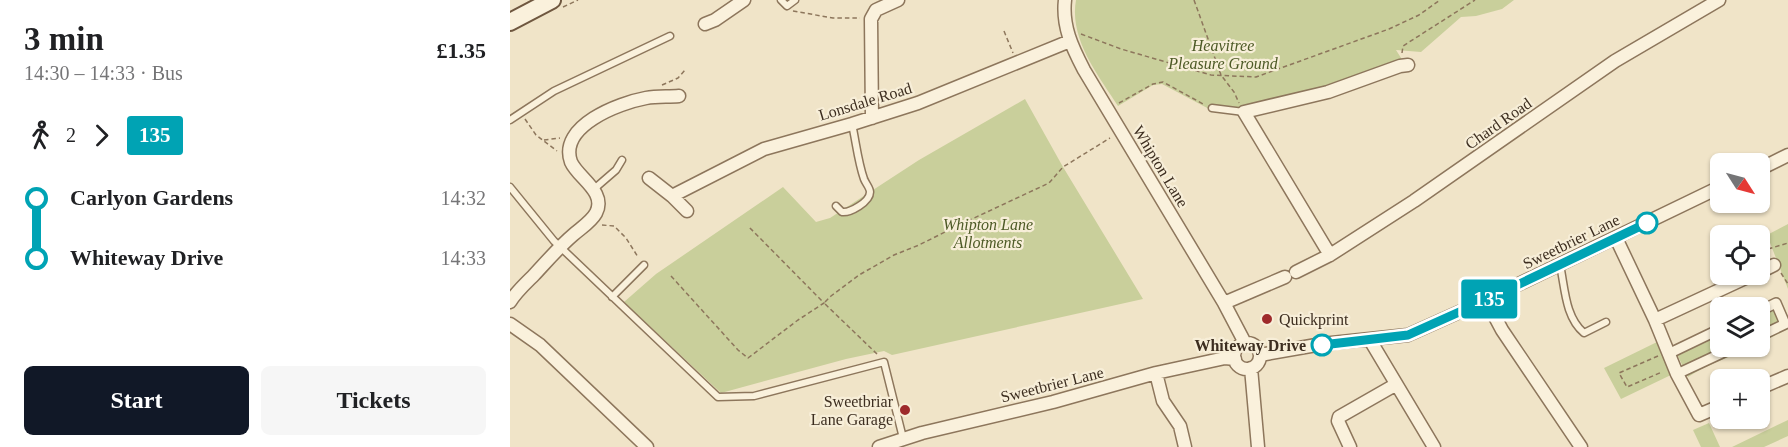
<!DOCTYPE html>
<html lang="en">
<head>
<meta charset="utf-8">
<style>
	body { margin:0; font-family:"Times New Roman",serif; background:#f6f6f6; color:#202124; height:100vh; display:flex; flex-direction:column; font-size:22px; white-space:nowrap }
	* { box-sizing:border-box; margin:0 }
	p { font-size:20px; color:#757577 }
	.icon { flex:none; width:33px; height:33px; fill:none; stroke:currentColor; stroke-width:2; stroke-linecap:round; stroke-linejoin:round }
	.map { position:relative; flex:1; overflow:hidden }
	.panel { display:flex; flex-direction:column; background:#fff; width:510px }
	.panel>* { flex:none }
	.badge { padding:0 12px; border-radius:4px; font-size:21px; line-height:39px }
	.needle { width:39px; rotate:126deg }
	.buttons { position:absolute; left:1200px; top:153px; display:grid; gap:12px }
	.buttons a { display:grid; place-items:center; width:60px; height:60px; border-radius:9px; background:#fff; box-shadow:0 2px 4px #0004; font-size:30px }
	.map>.badge { position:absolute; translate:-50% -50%; box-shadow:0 0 0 3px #fff }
	.legs { display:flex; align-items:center; gap:9px; height:66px; padding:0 24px; font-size:20px }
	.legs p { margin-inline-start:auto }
	.overview { display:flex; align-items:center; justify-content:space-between; height:102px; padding:0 24px }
	h1 { font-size:33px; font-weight:600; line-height:45px }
	.action { display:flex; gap:12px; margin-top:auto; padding:12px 24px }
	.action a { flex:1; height:69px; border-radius:9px; background:#111827; color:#fff; font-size:24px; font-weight:600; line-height:69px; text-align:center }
	.action a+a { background:#f6f6f6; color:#202124 }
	ul { padding:0 24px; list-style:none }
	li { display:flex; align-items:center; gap:21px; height:60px; font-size:22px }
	li i { display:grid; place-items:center; width:9px; height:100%; margin:0 8px; background:currentColor }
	li i::after { content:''; width:15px; height:15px; margin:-8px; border:4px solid; border-radius:50%; background:#fff }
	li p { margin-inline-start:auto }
	li:first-child i { background:linear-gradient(#0000 50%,currentColor 0) }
	li:last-child i { background:linear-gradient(currentColor 50%,#0000 0) }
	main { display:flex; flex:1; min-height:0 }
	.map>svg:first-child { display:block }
</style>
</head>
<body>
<main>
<section class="panel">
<div class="overview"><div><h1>3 min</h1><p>14:30 – 14:33 · Bus</p></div><b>£1.35</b></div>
<div class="legs"><svg class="icon" aria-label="walk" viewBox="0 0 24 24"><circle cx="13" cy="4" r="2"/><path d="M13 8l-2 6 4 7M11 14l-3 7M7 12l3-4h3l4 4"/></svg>2<svg class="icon" aria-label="forward" viewBox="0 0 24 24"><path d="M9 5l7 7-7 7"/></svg><b class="badge" style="background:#00a3b4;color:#fff">135</b></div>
<ul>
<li><i style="color:#00a3b4"></i><b>Carlyon Gardens</b><p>14:32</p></li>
<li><i style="color:#00a3b4"></i><b>Whiteway Drive</b><p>14:33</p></li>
</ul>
<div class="action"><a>Start</a><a>Tickets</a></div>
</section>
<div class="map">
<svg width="1278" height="447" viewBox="0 0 1278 447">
	<rect width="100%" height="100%" fill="#f0e4c8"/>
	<path fill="#c9cf9b" d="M566,0H1004L992,9L966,16L951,17L911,52L886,50L893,61L808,88L756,100L725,110H701L652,84L643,85L608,106C588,75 559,39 566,0Z
		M515,99L553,167L633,299L382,355L374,351L336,359L211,393L114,302L146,274L273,187L306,222L320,218L409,160Z
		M1278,224V289L1257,235Z
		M1268,297L1278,317V329L1250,343V308H1246Z
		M1210,324V346L1242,347C1221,357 1197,364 1178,377L1163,346Z
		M1147,342L1163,374L1111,399L1094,368Z
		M1278,420V436L1254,447H1222Z
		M1199,423L1210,447H1191L1183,430Z"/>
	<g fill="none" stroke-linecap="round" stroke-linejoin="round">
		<defs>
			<path id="service" d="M271,0L277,6L285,0
				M702,108L734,112
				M0,120L44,91L160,36
				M0,187L44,241L208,397L244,396L374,362L393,438
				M84,189L106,170L112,160
				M326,206L332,212C340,213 360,202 360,192C360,188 356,184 354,179C348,162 346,142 342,124
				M1050,265C1055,288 1055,317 1074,333L1096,322
				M102,297L134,265"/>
			<path id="pedestrian" d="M1250,311L1266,303L1275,324L1250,336
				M1158,354L1210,329
				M1167,374L1227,346"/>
			<path id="minor" d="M555,0C552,26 562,47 574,70L714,303L735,343
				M195,24L205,20L234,0
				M362,118L361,19L366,10L388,0
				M1250,169L1278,155
				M139,178L162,196L254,149L342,124L408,103L560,41
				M162,196L177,211
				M1106,238L1145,320L1167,374L1189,415L1210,406
				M820,255L734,112L818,92L890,66L898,65
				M786,272L820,255L904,201L1105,61L1209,0
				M1250,272L1264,265
				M976,300L992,330L1071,447
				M0,302C6,292 16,283 24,275C37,261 49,247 63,235C71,228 81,222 86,213C97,192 68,178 61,162C48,126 109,103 136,98C147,96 158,97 169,96
				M714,303L775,277
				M1145,320L1244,274
				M0,324L30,345L137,447
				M860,340L924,447
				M724 356a13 13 0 1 1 26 0a13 13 0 1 1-26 0Z
				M750,355L812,344L898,335L976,300L1210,187
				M741,368L748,447
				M646,373L653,401L670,426L675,447
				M1250,388L1278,376
				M369,447L412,433L543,402L646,373L715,358L725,359
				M840,447L828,421L829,417L885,385"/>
			<path id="secondary" d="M0,22L42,0"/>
		</defs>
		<use href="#service" stroke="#8d765c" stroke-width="9"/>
		<use href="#pedestrian" stroke="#8d765c" stroke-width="12"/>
		<use href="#minor" stroke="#8d765c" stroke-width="15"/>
		<use href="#secondary" stroke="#6f573f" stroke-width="20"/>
		<path stroke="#8d765c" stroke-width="1.5" stroke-dasharray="4.5 3" stroke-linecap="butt" d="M684,0L711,75L724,92L729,103
			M53,7L68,0
			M283,11L323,18H350
			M494,31L503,53
			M571,34L611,49L701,75L746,77L879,29L909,15L930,0
			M892,53L893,46L965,0
			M152,85L168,78L176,69
			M609,103L643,84L653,82L695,105
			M15,119L26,135L47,151
			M34,140L50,138
			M92,225L104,226L116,238L128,257
			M1258,249L1278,243
			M1271,273L1278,284
			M161,276L228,350L238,358L288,320L314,303L239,227
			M367,354L314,303L321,296L349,275L384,255L409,245L447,226L539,183L553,167L600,138
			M1148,356L1109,373L1117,387L1152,372"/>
		<use href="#service" stroke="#faf1dc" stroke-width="6"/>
		<use href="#pedestrian" stroke="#faf1dc" stroke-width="9"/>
		<use href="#minor" stroke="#faf1dc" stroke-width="12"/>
		<use href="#secondary" stroke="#faf1dc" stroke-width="16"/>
	</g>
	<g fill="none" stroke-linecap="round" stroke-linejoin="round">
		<defs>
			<path id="line-1" d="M812,345L898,335L976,300L1137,223"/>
		</defs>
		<use href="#line-1" stroke="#fff" stroke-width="14"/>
		<use href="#line-1" stroke="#00a3b4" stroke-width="9"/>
	</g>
	<g fill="#fff" stroke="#00a3b4" stroke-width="3">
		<circle cx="1137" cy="223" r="10"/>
		<circle cx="812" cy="345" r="10"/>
	</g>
	<g fill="#9e2a2b" stroke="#f7eed8" stroke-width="2">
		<circle cx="757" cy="319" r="6"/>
		<circle cx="395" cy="410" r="6"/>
	</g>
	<g text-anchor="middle" stroke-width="4.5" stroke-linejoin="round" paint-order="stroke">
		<g font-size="16" font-style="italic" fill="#4d5a26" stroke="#f7eed8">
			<text x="713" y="51">Heavitree<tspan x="713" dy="18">Pleasure Ground</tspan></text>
			<text x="478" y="230">Whipton Lane<tspan x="478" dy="18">Allotments</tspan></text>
		</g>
		<g font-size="16" fill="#3d2e20" stroke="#f7eed8">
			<text transform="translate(355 101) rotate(-17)" y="6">Lonsdale Road</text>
			<text transform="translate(988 123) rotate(-35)" y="6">Chard Road</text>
			<text transform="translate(651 166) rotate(59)" y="6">Whipton Lane</text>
			<text transform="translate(1061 241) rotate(-26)" y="6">Sweetbrier Lane</text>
			<text transform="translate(542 384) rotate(-14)" y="6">Sweetbrier Lane</text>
		</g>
		<g font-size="16" fill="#3d2e20" stroke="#f7eed8" text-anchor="start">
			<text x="769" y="325">Quickprint</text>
			<text x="383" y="407" text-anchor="end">Sweetbriar<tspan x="383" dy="18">Lane Garage</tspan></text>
		</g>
		<g font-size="16" font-weight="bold" fill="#3d2e20" stroke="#f7eed8" text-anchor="end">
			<text x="796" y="351">Whiteway Drive</text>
		</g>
	</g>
</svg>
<div class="buttons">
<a><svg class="needle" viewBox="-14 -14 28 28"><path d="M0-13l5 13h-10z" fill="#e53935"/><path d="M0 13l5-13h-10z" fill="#757577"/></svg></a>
<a><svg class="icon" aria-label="locate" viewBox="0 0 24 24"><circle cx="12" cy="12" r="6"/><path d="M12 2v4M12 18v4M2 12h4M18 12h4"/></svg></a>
<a><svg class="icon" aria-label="layers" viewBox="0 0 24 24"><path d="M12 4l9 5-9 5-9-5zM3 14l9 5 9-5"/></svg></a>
<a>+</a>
</div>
<b class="badge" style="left:979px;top:299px;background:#00a3b4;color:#fff">135</b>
</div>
</main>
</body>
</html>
